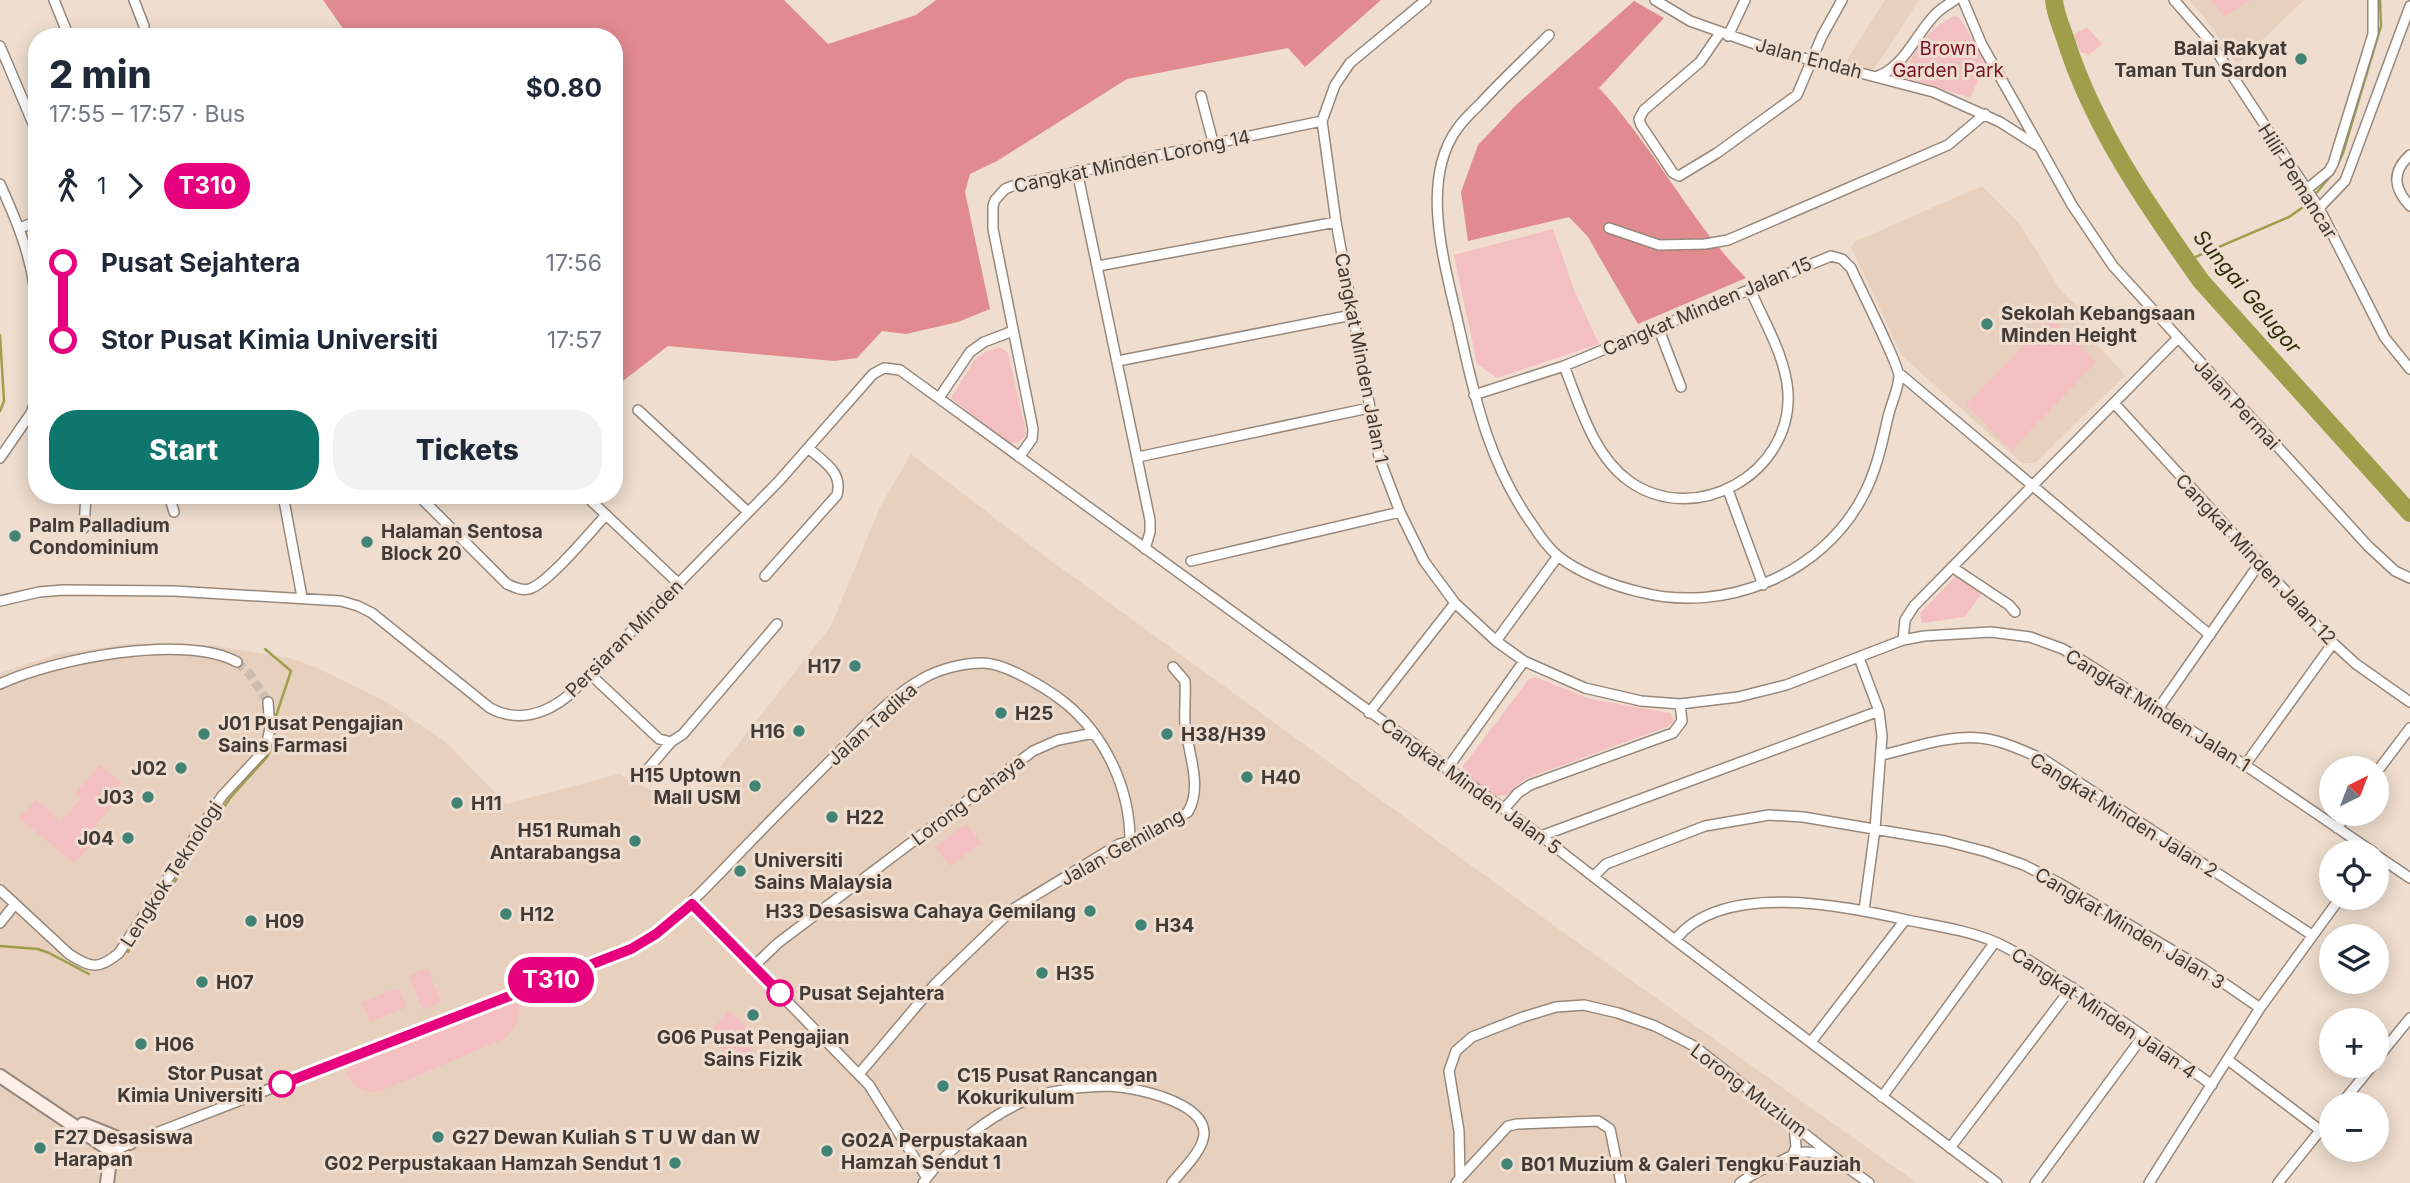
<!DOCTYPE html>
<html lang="en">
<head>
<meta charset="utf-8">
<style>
	body { margin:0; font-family:Inter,sans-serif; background:#f2f2f3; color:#1f2937; height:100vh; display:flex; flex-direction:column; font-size:26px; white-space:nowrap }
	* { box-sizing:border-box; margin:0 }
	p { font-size:23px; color:#747a83 }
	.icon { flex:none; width:38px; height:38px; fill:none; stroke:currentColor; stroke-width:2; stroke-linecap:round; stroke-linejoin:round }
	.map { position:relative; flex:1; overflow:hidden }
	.panel { position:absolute; left:28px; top:28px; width:595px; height:476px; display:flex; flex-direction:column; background:#fff; border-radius:28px; box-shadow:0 4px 18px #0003 }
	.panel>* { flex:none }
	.badge { padding:0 14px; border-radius:23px; font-size:24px; line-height:46px }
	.needle { width:46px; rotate:42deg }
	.tools { position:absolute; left:2319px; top:756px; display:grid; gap:14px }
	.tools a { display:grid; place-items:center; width:70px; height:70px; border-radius:50%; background:#fff; box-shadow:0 4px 18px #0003; font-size:35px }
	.map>.badge { position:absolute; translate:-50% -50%; box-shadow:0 0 0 4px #fff }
	.legs { display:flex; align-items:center; gap:10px; height:77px; padding:0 21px; font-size:23px }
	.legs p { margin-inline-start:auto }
	.head { display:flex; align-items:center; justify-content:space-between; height:119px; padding:0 21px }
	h1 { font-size:38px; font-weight:800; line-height:52px }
	.button { display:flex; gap:14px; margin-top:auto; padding:14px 21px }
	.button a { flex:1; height:80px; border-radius:28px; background:#0f766e; color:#fff; font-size:28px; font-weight:800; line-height:80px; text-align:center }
	.button a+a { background:#f2f2f3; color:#1f2937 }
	ul { padding:0 21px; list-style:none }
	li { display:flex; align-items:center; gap:24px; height:77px; font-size:26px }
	li i { display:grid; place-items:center; width:10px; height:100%; margin:0 9px; background:currentColor }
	li i::after { content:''; width:18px; height:18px; margin:-9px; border:5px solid; border-radius:50%; background:#fff }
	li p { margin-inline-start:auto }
	li:first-child i { background:linear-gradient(#0000 50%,currentColor 0) }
	li:last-child i { background:linear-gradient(currentColor 50%,#0000 0) }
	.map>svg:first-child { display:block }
</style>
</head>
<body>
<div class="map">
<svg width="2410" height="1183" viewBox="0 0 2410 1183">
	<rect width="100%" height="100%" fill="#efdecf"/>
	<path fill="#e7d0bd" d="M1885,0H1919L1871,74L1841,69Z
		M2189,0H2304L2237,64L2208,22Z
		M1982,186L2020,224L2061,291L2079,308L2093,340L2125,375L2035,463H2022L1902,356L1851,247L1854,242Z
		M911,454L1046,557L1563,932L1917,1183H0V673L58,654L133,643L211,645L289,658L313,666L385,701L446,742L506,804L619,774L687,809L831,626L880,507Z"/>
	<path fill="#f4bfc1" d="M2211,0H2251L2224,16Z
		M1954,16L1960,18L1986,64L1970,98L1914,80L1907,71C1913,46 1933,27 1954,16Z
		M2087,27L2102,44L2089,55L2081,52L2073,35Z
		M1553,229L1574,290L1599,344L1497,378L1477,364L1454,255Z
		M2050,318L2096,362L2012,450L1966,405Z
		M1000,347L1008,353L1025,427V437L1017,443L1008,442L951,398L975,359L985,352Z
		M1956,576L1982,593L1965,617L1922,623L1920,613Z
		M1535,677L1590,699L1670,713L1674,721L1669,726L1525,779L1507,795L1495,796L1464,775L1463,766L1529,679Z
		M100,765L121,782L111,794L117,801L89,832L97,840L74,863L19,818L36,800L61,821L81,799L75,793Z
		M966,824L981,843L950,866L935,847Z
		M427,968L441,1002L423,1010L409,975Z
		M399,988L407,1007L370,1022L362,1002Z
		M522,1000L517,1022L506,1038L381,1091C363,1095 348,1085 346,1067Z
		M729,1011L761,1040L745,1058L735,1049L729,1056L707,1035Z"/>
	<path fill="#e18b90" d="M323,0H784L828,44L916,15L936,0H1381L1305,67L1288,48L1127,79L997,161L970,174L965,192L990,309L958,322L906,334L882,331L857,358L834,361L668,346L614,388V37H349Z
		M1634,1L1664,18L1599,88C1654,147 1690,221 1746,278L1638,324L1588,237L1569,217L1468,241L1461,192L1478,145L1516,105Z"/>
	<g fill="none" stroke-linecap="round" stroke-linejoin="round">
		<path stroke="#9e9e4b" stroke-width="2.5" d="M2186,261L2289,217L2306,205L2334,172L2343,153L2381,26L2380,0
			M0,335L4,401L0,411
			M0,946L38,949L49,953L89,974
			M128,952L230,798L267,757L273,745L276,716L291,671L265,649"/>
		<path stroke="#9e9e4b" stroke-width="18" d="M2054,0C2055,14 2062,28 2066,41C2094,129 2148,206 2201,281L2410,513"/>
		<path stroke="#ccbdb0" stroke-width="9" stroke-dasharray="9 4.5" stroke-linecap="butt" d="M237,662L249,673L268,702"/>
		<defs>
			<path id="street" d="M54,0L69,37
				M134,0L144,26
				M1426,0L1350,63L1335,85L1322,121L1336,222L1379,457L1400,512L1424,561L1455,603L1496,641L1524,661L1585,688L1641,701L1680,704L1738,697L1786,685L1903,640L1924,636L1991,632L2030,637L2063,649L2091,666L2245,765L2373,852
				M1655,0L1690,21L1769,49L1933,92L2000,122L2036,145
				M1963,0L1982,45L2016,105L2072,205L2113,266L2368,546L2395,571L2410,578
				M2174,0L2209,40L2319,208L2385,338L2410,369
				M1720,33L1700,62L1644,110L1639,119L1641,125L1673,173L1679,176L1717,153L1797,95L1822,36L1842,0
				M1728,36L1745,0
				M0,46L37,133
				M1878,76C1903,67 1915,37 1932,18C1938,10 1947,5 1955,0
				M1201,96L1213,142
				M2410,155C2391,172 2394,189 2410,206
				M1077,171L1150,520V532L1145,549
				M0,184C15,217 29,250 34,286C38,313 36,341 37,368
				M2306,190L2329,171L2333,164L2373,34V0
				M2319,208L2345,181L2410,6
				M20,228L37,221
				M1609,228L1659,245L1705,244L1728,240L1948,145L1985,114
				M1098,266L1336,222
				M1658,327L1681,387
				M1118,361L1352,315
				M1564,366C1580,406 1593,455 1629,481C1695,528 1792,474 1788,393C1786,357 1764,322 1750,289
				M1900,374L2210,635
				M1474,395L1564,366L1831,256L1842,259L1851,268C1858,284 1900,367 1899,377C1898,390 1891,404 1888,417C1882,444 1876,472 1863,496C1822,575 1724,614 1640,592C1614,586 1579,573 1558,556C1548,548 1539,535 1532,524C1491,467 1476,404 1461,336C1448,274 1417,185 1457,129C1464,119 1473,111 1481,103C1503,79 1526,58 1549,35
				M939,398L970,352L984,342L1013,331
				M2114,403L2333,643L2356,664L2410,702
				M638,410L748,512
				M1019,457L1032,439L1033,429L993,229V206L995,200L1005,189L1015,185L1322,121
				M1138,457L1369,408
				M0,458L31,413L37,396
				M1728,490L1763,585
				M169,495L174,512
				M283,495L302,597
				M418,495L507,584C514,587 521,591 529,589C548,584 590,532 606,515
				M585,495L678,583
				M84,528L86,495
				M1191,561L1400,512
				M1952,567L2009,605L2015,612
				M765,576L837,495C843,472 824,462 808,448
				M0,601L39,592L63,590L174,591L341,601L358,606L372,613L490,708C518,723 546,714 569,695L779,481L873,374L884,368L900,370L1541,836L1675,940L1997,1183
				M1903,640L1905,620L1914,606L2177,339
				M1496,641L1558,556
				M1859,658L1879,711L1882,736L1875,829L1864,910
				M590,674L659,739L671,742L683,734L777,624
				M0,684C53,659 185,633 237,662
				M2158,709L2259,564
				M1369,713L1455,603
				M1882,755C1913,748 1947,735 1980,738C2002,740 2023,751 2043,759L2312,935
				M2245,765L2333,643
				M1447,769L1524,661
				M647,770L671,742
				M2376,773L2410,728
				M1504,809L1518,793L1530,785L1673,733L1682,721L1680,704
				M2337,828L2347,814
				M1541,836L1879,711
				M2376,855L2410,878
				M1594,876L1606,864L1705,826L1769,815L1803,817L1945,841L1987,852L2024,865L2059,883L2202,968L2260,1008
				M0,890L69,954C90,968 99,970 119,953L222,796L262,753L267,743L270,728L268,702
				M692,904L869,1085L927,1178
				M0,923L15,904
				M1675,940C1722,880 1844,906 1907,920C1936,926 1967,930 1995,942C2016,951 2036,965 2055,977C2109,1010 2160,1048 2212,1085
				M754,966L778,943L1033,751L1058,740L1094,733
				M1811,1042L1905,920
				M2228,1060L2320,1130
				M2376,1060L2410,1018
				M859,1074L936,983L1013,909L1119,844L1147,837L1188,812C1203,787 1188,752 1185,725C1184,711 1186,696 1185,681L1173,667
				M1882,1097L1995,942
				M2341,1104L2372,1066
				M1950,1148L2072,987
				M113,1152L130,1143L631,949C679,920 710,883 749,843C778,813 808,783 838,753C864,727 890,697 922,679C939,669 963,663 983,663C1005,663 1046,688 1064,702C1105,735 1130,788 1130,841
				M1792,1156L1796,1147L1794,1124
				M1460,1178L1508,1126L1517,1124L1598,1121L1610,1129L1621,1183
				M923,1183C947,1149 988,1117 1026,1100C1049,1090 1080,1087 1105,1086C1131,1086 1205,1101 1204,1134C1203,1151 1182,1170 1172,1183
				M1456,1183L1460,1178L1459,1131L1449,1071L1456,1051L1472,1037L1523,1017L1556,1007L1584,1005L1618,1013L1655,1026L1694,1046L1848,1168
				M1740,1183C1752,1174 1765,1168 1779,1162C1785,1159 1792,1155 1799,1153C1823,1147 1851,1170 1869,1183
				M2035,1183L2143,1036
				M2149,1183L2260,1008L2340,898
				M2278,1183L2331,1117"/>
			<path id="secondary" d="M0,1076L113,1152L110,1160L107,1183
				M83,1124L130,1143"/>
		</defs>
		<use href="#street" stroke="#97887b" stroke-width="12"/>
		<use href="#secondary" stroke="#97887b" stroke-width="16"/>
		<use href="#street" stroke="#fff" stroke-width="9"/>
		<use href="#secondary" stroke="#feeee8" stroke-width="12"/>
	</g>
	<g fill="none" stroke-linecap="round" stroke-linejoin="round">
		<defs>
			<path id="line-1" d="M282,1084L631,949L656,934L692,904L780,993"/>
		</defs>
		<use href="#line-1" stroke="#fff" stroke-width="16"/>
		<use href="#line-1" stroke="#e6007e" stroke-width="10"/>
	</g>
	<g fill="#418475" stroke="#efdecf" stroke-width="2.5">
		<circle cx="2301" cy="59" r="7"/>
		<circle cx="1987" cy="324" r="7"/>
		<circle cx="15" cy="536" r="7"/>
		<circle cx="367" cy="542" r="7"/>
		<circle cx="855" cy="666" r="7"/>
		<circle cx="1001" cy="713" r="7"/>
		<circle cx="799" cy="731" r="7"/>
		<circle cx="204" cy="734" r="7"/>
		<circle cx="1167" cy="734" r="7"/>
		<circle cx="181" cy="768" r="7"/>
		<circle cx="1247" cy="777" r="7"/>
		<circle cx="755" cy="786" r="7"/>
		<circle cx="148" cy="797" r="7"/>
		<circle cx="457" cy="803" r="7"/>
		<circle cx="832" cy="817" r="7"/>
		<circle cx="128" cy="838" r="7"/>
		<circle cx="635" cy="841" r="7"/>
		<circle cx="740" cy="871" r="7"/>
		<circle cx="1090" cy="911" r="7"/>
		<circle cx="506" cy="914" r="7"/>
		<circle cx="251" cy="921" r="7"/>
		<circle cx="1141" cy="925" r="7"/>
		<circle cx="1042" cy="973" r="7"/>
		<circle cx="202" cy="982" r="7"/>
		<circle cx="753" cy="1015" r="7"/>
		<circle cx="141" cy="1044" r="7"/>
		<circle cx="943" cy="1086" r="7"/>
		<circle cx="438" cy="1137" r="7"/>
		<circle cx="40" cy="1148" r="7"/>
		<circle cx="827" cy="1151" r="7"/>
		<circle cx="675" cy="1163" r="7"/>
		<circle cx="1507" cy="1164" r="7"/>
	</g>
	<g fill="#fff" stroke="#e6007e" stroke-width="3.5">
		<circle cx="780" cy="993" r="12"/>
		<circle cx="282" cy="1084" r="12"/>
	</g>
	<g text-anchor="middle" stroke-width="6" stroke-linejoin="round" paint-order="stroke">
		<g font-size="19" fill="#781228" stroke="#efdecf">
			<text x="1948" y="55">Brown<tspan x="1948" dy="22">Garden Park</tspan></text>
		</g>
		<g font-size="19" font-weight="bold" fill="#423b35" stroke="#efdecf" text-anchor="start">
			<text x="2287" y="55" text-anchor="end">Balai Rakyat<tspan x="2287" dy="22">Taman Tun Sardon</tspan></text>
			<text x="2001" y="320">Sekolah Kebangsaan<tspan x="2001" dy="22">Minden Height</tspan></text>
			<text x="29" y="532">Palm Palladium<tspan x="29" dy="22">Condominium</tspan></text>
			<text x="381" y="538">Halaman Sentosa<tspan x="381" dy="22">Block 20</tspan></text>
			<text x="841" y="673" text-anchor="end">H17</text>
			<text x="1015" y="720">H25</text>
			<text x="218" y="730">J01 Pusat Pengajian<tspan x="218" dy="22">Sains Farmasi</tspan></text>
			<text x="785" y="738" text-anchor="end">H16</text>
			<text x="1181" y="741">H38/H39</text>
			<text x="167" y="775" text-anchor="end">J02</text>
			<text x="741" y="782" text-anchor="end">H15 Uptown<tspan x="741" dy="22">Mall USM</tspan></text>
			<text x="1261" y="784">H40</text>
			<text x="134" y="804" text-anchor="end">J03</text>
			<text x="471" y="810">H11</text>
			<text x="846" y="824">H22</text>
			<text x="621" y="837" text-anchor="end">H51 Rumah<tspan x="621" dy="22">Antarabangsa</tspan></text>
			<text x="114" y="845" text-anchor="end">J04</text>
			<text x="754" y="867">Universiti<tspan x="754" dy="22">Sains Malaysia</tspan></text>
			<text x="1076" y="918" text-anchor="end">H33 Desasiswa Cahaya Gemilang</text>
			<text x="520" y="921">H12</text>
			<text x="265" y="928">H09</text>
			<text x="1155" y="932">H34</text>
			<text x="1056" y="980">H35</text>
			<text x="216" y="989">H07</text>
			<text x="753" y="1044" text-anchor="middle">G06 Pusat Pengajian<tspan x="753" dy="22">Sains Fizik</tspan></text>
			<text x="155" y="1051">H06</text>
			<text x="957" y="1082">C15 Pusat Rancangan<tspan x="957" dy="22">Kokurikulum</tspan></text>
			<text x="54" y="1144">F27 Desasiswa<tspan x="54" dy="22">Harapan</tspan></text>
			<text x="452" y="1144">G27 Dewan Kuliah S T U W dan W</text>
			<text x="841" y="1147">G02A Perpustakaan<tspan x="841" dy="22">Hamzah Sendut 1</tspan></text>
			<text x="661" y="1170" text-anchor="end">G02 Perpustakaan Hamzah Sendut 1</text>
			<text x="1521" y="1171">B01 Muzium &amp; Galeri Tengku Fauziah</text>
		</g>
		<g font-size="19" fill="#423b35" stroke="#efdecf">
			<text transform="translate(1809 58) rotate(15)" y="7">Jalan Endah</text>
			<text transform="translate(1132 161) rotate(-12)" y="7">Cangkat Minden Lorong 14</text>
			<text transform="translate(2298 181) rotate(58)" y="7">Hilir Pemancar</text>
			<text transform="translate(1707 306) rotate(-23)" y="7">Cangkat Minden Jalan 15</text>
			<text transform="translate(1362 358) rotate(79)" y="7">Cangkat Minden Jalan 1</text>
			<text transform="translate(2237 404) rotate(47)" y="7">Jalan Permai</text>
			<text transform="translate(2256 559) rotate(47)" y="7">Cangkat Minden Jalan 12</text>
			<text transform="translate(624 638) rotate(-45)" y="7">Persiaran Minden</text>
			<text transform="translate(2158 710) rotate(32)" y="7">Cangkat Minden Jalan 1</text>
			<text transform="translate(872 724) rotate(-42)" y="7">Jalan Tadika</text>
			<text transform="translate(1471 786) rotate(36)" y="7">Cangkat Minden Jalan 5</text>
			<text transform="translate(968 800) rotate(-37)" y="7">Lorong Cahaya</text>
			<text transform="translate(2124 815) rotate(32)" y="7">Cangkat Minden Jalan 2</text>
			<text transform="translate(1122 847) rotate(-29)" y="7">Jalan Gemilang</text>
			<text transform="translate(171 874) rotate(-57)" y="7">Lengkok Teknologi</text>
			<text transform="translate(2130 928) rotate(31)" y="7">Cangkat Minden Jalan 3</text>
			<text transform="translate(2104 1013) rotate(34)" y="7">Cangkat Minden Jalan 4</text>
			<text transform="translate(1749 1090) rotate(37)" y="7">Lorong Muzium</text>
		</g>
		<g font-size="19" font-weight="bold" fill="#423b35" stroke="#efdecf" text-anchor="start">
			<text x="799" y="1000">Pusat Sejahtera</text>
			<text x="263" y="1080" text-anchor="end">Stor Pusat<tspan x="263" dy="22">Kimia Universiti</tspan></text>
		</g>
		<g font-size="21" font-style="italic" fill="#2d2d08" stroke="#efdecf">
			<text transform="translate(2247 292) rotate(50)" y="7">Sungai Gelugor</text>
		</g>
	</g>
</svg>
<div class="tools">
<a><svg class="needle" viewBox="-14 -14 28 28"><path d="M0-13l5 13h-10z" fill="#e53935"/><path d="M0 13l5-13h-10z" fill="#747a83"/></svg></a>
<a><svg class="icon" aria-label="locate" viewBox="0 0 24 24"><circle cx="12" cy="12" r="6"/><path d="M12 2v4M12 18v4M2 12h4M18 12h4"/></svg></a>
<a><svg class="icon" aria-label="layers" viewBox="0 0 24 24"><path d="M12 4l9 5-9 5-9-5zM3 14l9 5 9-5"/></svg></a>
<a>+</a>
<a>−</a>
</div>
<b class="badge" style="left:551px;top:980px;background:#e6007e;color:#fff">T310</b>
<section class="panel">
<div class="head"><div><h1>2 min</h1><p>17:55 – 17:57 · Bus</p></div><b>$0.80</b></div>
<div class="legs"><svg class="icon" aria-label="walk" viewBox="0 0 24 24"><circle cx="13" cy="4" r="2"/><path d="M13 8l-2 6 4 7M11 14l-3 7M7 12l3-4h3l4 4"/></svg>1<svg class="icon" aria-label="forward" viewBox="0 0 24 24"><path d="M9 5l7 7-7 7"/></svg><b class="badge" style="background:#e6007e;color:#fff">T310</b></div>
<ul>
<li><i style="color:#e6007e"></i><b>Pusat Sejahtera</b><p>17:56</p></li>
<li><i style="color:#e6007e"></i><b>Stor Pusat Kimia Universiti</b><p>17:57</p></li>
</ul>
<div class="button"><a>Start</a><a>Tickets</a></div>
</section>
</div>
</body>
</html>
